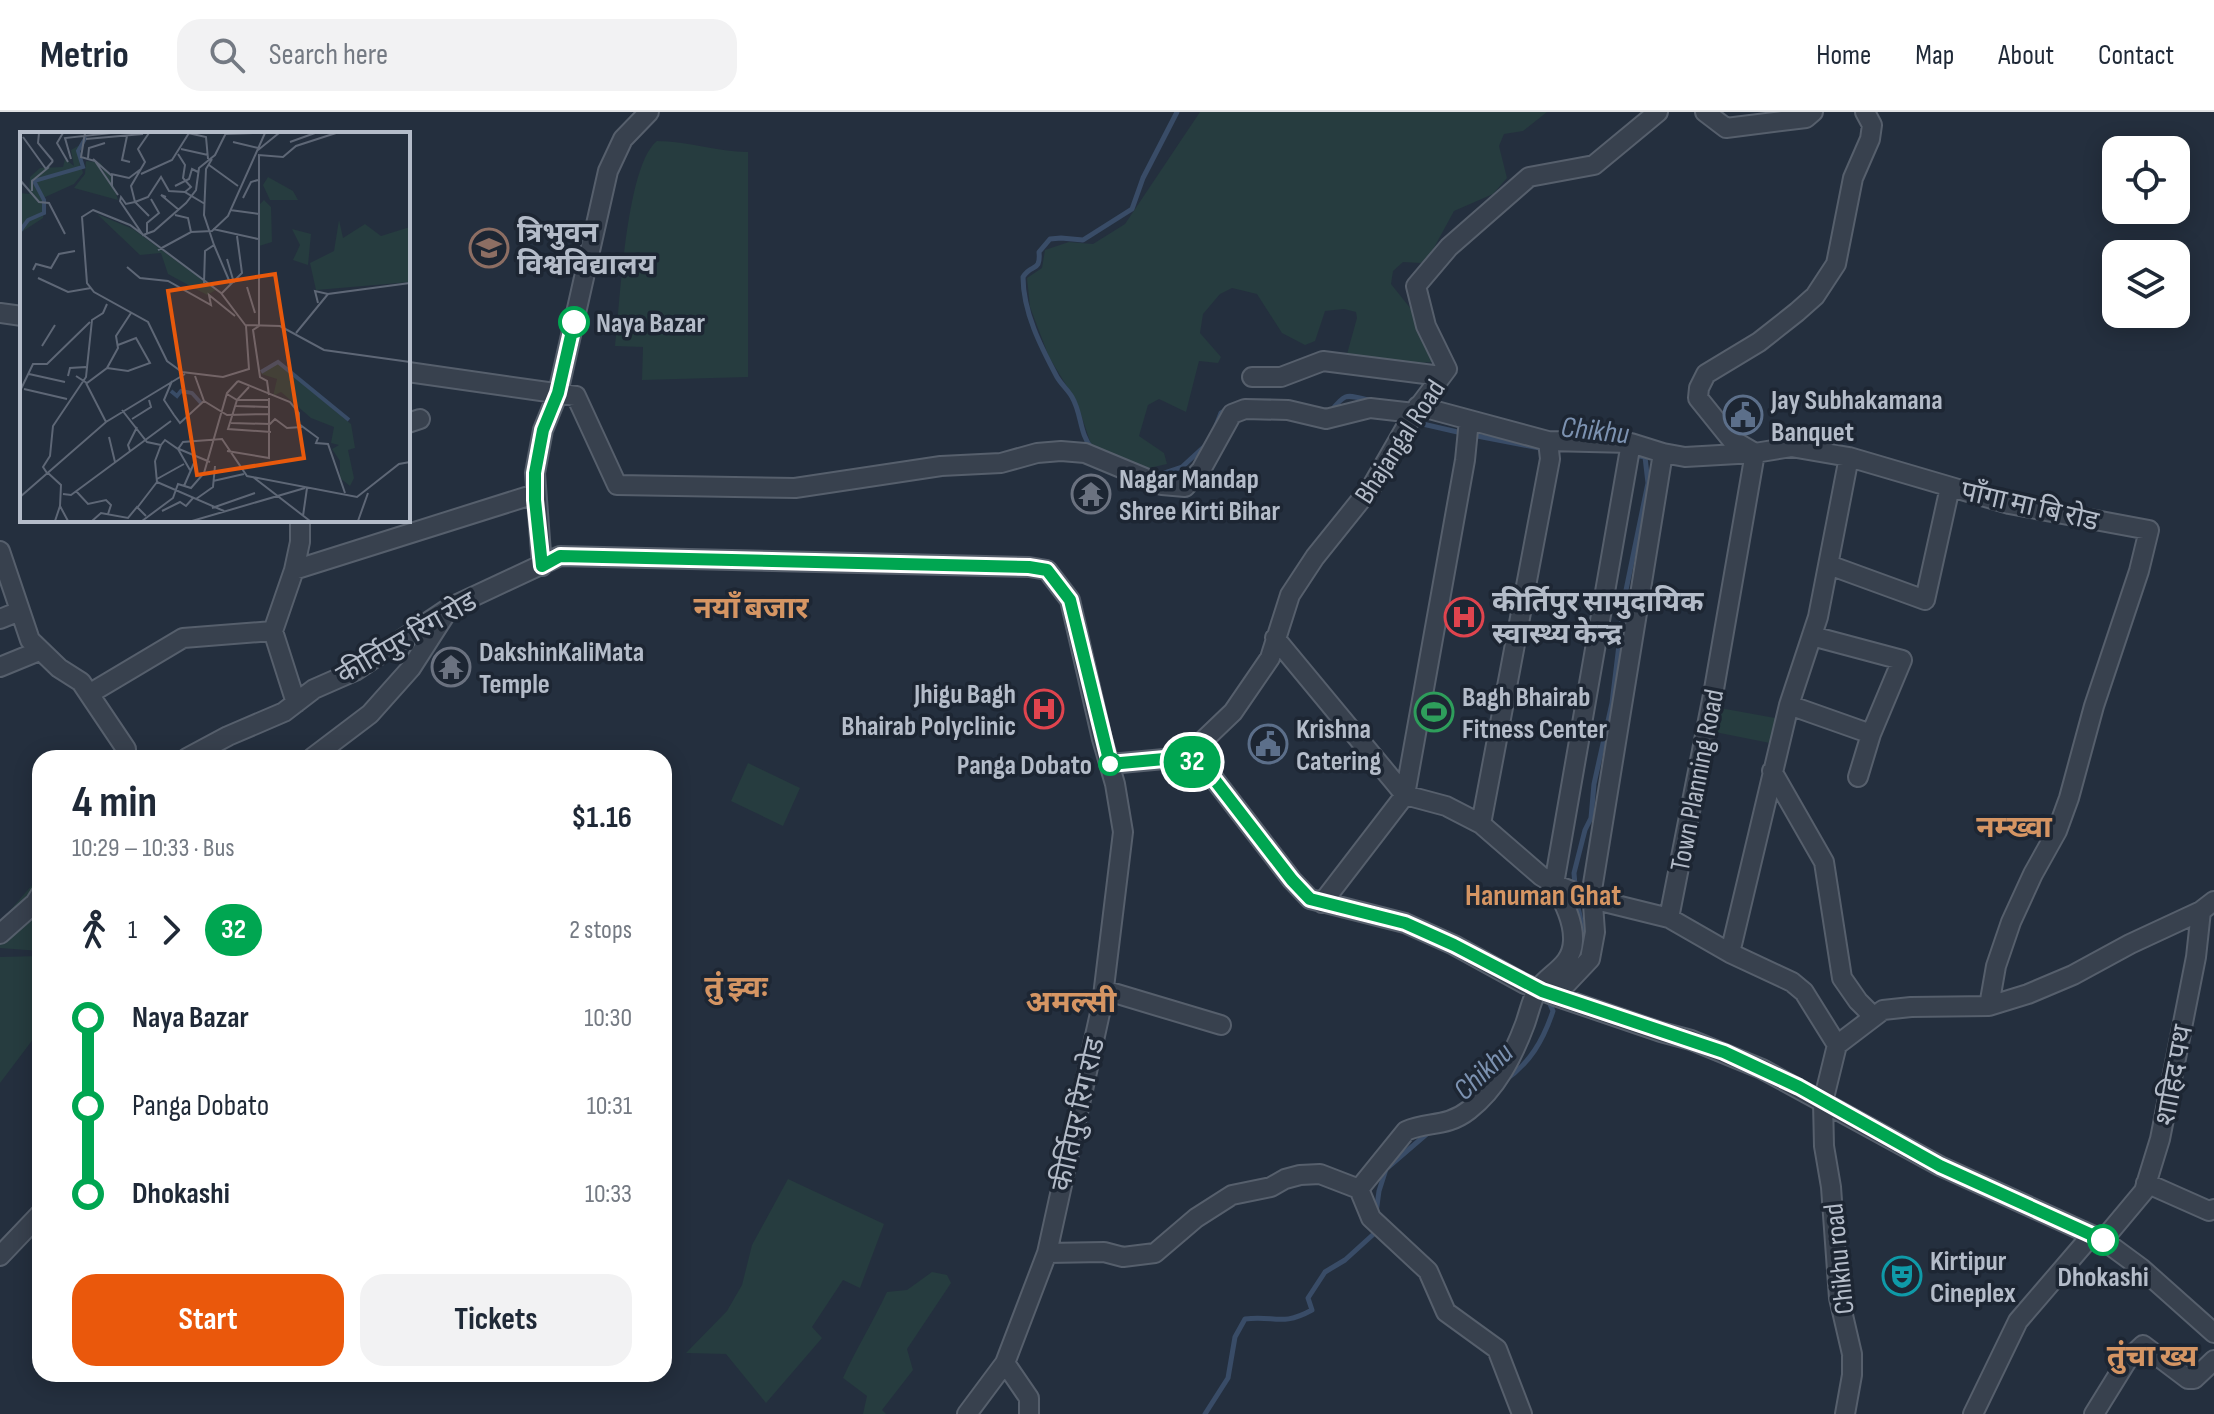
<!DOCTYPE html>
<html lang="en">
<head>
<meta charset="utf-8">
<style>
	body { margin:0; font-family:"Sofia Sans Condensed","Noto Sans Devanagari",sans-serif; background:#f2f2f3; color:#1f2937; height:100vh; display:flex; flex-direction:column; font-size:30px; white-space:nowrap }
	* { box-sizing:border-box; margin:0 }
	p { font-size:26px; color:#747a83 }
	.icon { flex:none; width:44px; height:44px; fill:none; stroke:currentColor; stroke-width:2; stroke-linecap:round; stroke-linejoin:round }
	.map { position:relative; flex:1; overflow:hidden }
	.sheet { position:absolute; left:32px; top:638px; width:640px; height:632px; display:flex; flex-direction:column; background:#fff; border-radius:24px; box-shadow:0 4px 20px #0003 }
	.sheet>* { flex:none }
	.badge { padding:0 16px; border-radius:26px; font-size:28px; line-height:52px }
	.buttons { position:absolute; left:2102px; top:24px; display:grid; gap:16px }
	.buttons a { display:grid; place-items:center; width:88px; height:88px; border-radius:16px; background:#fff; box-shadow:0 4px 20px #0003; font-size:40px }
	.map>.badge { position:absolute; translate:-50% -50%; box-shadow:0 0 0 4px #fff }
	.legs { display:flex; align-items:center; gap:12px; height:88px; padding:0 40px; font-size:26px }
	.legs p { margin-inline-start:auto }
	.headline { display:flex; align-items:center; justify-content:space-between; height:136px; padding:0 40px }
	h1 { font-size:44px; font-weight:700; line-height:60px }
	.button { display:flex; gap:16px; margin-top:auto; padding:16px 40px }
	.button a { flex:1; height:92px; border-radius:24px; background:#ea580c; color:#fff; font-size:32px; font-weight:700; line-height:92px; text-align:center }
	.button a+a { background:#f2f2f3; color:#1f2937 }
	ul { padding:0 40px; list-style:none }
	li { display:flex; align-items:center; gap:28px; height:88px; font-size:30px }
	li i { display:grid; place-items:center; width:12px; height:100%; margin:0 10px; background:currentColor }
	li i::after { content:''; width:20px; height:20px; margin:-10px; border:6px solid; border-radius:50%; background:#fff }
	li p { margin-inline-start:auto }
	li:first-child i { background:linear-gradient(#0000 50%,currentColor 0) }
	li:last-child i { background:linear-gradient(currentColor 50%,#0000 0) }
	header { display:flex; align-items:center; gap:48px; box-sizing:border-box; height:112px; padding:0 40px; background:#fff; border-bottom:2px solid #e0e1e3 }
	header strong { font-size:38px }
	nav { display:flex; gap:44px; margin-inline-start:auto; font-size:28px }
	.search { width:560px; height:72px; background:#f2f2f3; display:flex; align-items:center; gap:20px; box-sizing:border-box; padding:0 28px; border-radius:24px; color:#747a83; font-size:30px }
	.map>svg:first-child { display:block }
</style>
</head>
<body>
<header>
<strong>Metrio</strong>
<div class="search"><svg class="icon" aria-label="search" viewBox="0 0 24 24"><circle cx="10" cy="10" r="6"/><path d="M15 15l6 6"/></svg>Search here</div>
<nav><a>Home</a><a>Map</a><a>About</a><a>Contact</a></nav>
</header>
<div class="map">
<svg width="2214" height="1302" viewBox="0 0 2214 1302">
	<rect width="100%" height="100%" fill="#242f3e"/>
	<path fill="#263c3f" d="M1200,0H1547L1523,19L1504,22L1499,34L1507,66L1493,82L1454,99L1430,143L1421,151L1403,150L1393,159L1391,172L1419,207L1433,250L1395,253L1351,247L1347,242L1357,206L1356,200L1344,197L1325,199L1315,229L1305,233L1282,221L1257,182L1232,176L1220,182L1203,202L1200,221L1221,245L1218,251L1199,249L1186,300L1159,287L1148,293L1139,324L1164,341L1167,352L1149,356L1092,335L1077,291L1049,245L1030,195L1027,166L1042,156L1045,138L1069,130L1093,132L1125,112Z
		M657,29C688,29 717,40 748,40V265L642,268L643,235L615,234C620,191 626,53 657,29Z
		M1720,596L1775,606L1770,631L1715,620Z
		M748,651L800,676L783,714L731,689Z
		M40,764V839L0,836V810Z
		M40,844V918L0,971V845Z
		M788,1067L884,1112L860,1176L843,1168L812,1215L822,1226L766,1291L726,1242L686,1241L727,1199L742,1173L752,1133Z
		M932,1160L947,1163L951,1171L907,1237L913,1258L882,1298L886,1302H863L867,1284L843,1266C856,1237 873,1210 887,1180L907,1178Z"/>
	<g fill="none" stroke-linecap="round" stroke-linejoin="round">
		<path stroke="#394c67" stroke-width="5" d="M1331,299C1346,280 1346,283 1369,288
			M1414,310L1462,321
			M1216,314L1221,301L1228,297
			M1472,323L1545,337
			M1092,337C1079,321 1082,302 1072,285C1068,278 1061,272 1057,265C1041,235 1023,200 1023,165C1031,151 1041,161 1039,140L1050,127L1061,126L1083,128L1132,97L1143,66L1177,0
			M1158,363L1182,355L1206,333
			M1575,774L1574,761L1585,718L1591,706L1594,672L1612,591L1625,483L1648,371L1645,345L1634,343
			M1575,851C1589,828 1581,808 1575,784
			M1504,969C1530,951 1543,929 1553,899L1550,892L1552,885
			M1376,1101L1379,1079L1386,1057L1429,1020
			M1205,1302L1228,1266L1235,1225L1245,1207C1275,1203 1281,1215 1312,1198L1308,1186L1325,1160L1345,1148L1377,1119"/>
		<defs>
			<path id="minor" d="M1705,0L1726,16L1806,6L1813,0
				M0,201L22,204
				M408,260L576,284L617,373L795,376L941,354L1001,351L1037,341L1061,339L1085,341L1162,373L1185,375L1201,358L1232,302L1245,297L1288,298L1326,307L1370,296L1414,301
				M1252,265H1281L1323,249L1441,264
				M1418,294L1548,329L1631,331L1663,341L1685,345L1755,341L1791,335L1849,345L2009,392L2149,418L2139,459L2094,594L2069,686L2057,719L2033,762L2011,810L1996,854L1989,894
				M1469,308L1465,348L1405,683L1446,694L1481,712L1541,764L1554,772L1592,787L1669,806L1730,841L1789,593L1818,505L1849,345
				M408,311L420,307
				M0,439L30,528L59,556L81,570L126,637L125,646
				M1829,453L1925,488L1950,375
				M542,454L535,361L543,318L558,281L608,59L623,27L649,0
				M294,458L535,382
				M0,507L20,499
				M1812,524L1902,548L1871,622
				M1275,526L1405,683L1322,791
				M0,555L39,539
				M89,582L183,526L273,519
				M296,591L273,519L294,458L300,430V408
				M1789,593L1871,622L1858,665
				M1186,645L1233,600L1270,546L1290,483L1315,445L1372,374L1414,301L1447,257L1426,214L1416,174L1449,135L1529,65L1594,53L1658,0
				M187,646L228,624L284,600L314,577L355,559L449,496L560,444L1029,455L1047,458L1070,488L1102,627L1115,672L1123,720L1102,892L1047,1141L1005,1251L967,1302
				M312,646L370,602L411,556L445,503
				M1110,652L1186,645L1214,667L1292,768L1310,787L1405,811L1454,833L1525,872L1555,884L1661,920L1691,928L1762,957L1940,1054L2103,1128L2141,1156L2214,1221
				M1772,659L1824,750L1842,866L1858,889L1873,904
				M1481,712L1550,347L1548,329
				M1669,806L1713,583L1755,341L1731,327L1698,286L1699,276L1706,262L1759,230L1797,200L1815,184L1836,152L1853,66L1870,27L1872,13L1865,0
				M0,822L35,791L40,783
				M1730,841L1792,870L1804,880L1837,933
				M1104,878L1221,913
				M1555,884L1590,847L1595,820L1592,778L1663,341
				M2146,1071L2209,1099L2214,1097
				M1359,1077L1406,1019C1428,1009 1446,1016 1469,998C1497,976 1513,944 1525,912C1529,901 1532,886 1538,877C1551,860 1572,854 1573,829C1574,809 1563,789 1554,772L1631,331
				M2103,1128L2144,1079L2160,1027L2196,845L2201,799
				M1047,1141L1104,1140L1123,1145L1155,1141L1196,1106L1232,1083L1271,1075L1285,1067L1300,1063L1320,1062L1359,1077L1371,1106L1428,1159L1446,1200L1497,1237L1522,1302
				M0,1144L40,1102
				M1005,1251L1029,1286V1302
				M1845,1302L1852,1263V1242L1839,1186L1831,1075L1824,1034L1823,990L1837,933L1883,898L1911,895L1989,894L2028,882L2073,863L2130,832L2201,799L2214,789
				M1973,1302L2018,1209L2091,1124
				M2094,1302L2128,1247L2143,1233L2188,1267H2194L2214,1248"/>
		</defs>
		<use href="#minor" stroke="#565f6c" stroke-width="22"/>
		<use href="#minor" stroke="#38414e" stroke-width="18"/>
	</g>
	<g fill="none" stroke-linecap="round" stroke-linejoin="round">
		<defs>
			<path id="line-1" d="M574,210L558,281L543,318L535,361V388L542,454L560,444L1029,455L1047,458L1070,488L1110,652L1186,645L1214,667L1292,768L1310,787L1405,811L1454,833L1542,879L1724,940L1799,975L1940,1054L2103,1128"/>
		</defs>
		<use href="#line-1" stroke="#fff" stroke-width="18"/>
		<use href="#line-1" stroke="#00a651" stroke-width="12"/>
	</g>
	<defs>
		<symbol id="university-ring" viewBox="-11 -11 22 22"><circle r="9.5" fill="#1d2633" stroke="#8d6e63" stroke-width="1.5"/><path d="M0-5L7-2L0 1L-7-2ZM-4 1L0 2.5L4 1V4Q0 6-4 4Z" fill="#8d6e63"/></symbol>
		<symbol id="civic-ring" viewBox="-11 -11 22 22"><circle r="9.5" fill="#1d2633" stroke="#5c6f8a" stroke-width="1.5"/><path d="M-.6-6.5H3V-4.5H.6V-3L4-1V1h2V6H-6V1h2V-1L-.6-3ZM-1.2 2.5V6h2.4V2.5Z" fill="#5c6f8a"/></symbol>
		<symbol id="temple-ring" viewBox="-11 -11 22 22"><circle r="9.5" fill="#1d2633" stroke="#6b7280" stroke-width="1.5"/><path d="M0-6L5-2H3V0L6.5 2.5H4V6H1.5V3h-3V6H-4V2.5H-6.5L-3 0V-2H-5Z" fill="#6b7280"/></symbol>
		<symbol id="hospital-ring" viewBox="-11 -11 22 22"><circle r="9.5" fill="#1d2633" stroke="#e0444e" stroke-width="1.5"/><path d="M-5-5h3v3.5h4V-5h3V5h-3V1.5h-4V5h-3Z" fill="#e0444e"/></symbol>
		<symbol id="stadium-ring" viewBox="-11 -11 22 22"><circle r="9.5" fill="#1d2633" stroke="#2e9e5b" stroke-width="1.5"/><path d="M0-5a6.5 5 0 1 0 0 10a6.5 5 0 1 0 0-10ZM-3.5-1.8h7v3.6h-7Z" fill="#2e9e5b"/></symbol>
		<symbol id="theatre-ring" viewBox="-11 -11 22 22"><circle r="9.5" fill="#1d2633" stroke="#0f9aa8" stroke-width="1.5"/><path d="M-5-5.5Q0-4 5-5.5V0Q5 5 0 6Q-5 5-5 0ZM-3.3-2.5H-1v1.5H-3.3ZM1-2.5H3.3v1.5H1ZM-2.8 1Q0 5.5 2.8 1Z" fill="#0f9aa8"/></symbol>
	</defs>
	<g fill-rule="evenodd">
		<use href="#university-ring" x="467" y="114" width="44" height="44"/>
		<use href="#civic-ring" x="1721" y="281" width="44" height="44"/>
		<use href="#temple-ring" x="1069" y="360" width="44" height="44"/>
		<use href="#hospital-ring" x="1442" y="483" width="44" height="44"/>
		<use href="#temple-ring" x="429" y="533" width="44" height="44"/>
		<use href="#hospital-ring" x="1022" y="575" width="44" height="44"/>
		<use href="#stadium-ring" x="1412" y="578" width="44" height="44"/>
		<use href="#civic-ring" x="1246" y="610" width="44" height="44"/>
		<use href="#theatre-ring" x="1880" y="1142" width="44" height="44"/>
	</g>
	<g fill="#fff" stroke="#00a651" stroke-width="4">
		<circle cx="574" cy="210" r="14"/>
		<circle cx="1110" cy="652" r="10"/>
		<circle cx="2103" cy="1128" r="14"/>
	</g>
	<g text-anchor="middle" stroke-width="7" stroke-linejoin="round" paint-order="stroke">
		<g font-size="28" font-weight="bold" fill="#b4bcc9" stroke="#1d2633" text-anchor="start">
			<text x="517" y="130">त्रिभुवन<tspan x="517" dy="32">विश्वविद्यालय</tspan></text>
			<text x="1771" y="297">Jay Subhakamana<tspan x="1771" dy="32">Banquet</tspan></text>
			<text x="1119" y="376">Nagar Mandap<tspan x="1119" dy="32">Shree Kirti Bihar</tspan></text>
			<text x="1492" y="499">कीर्तिपुर सामुदायिक<tspan x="1492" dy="32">स्वास्थ्य केन्द्र</tspan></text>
			<text x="479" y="549">DakshinKaliMata<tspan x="479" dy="32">Temple</tspan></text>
			<text x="1016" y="591" text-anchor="end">Jhigu Bagh<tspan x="1016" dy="32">Bhairab Polyclinic</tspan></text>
			<text x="1462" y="594">Bagh Bhairab<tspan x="1462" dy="32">Fitness Center</tspan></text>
			<text x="1296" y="626">Krishna<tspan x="1296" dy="32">Catering</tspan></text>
			<text x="1930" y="1158">Kirtipur<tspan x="1930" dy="32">Cineplex</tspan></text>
		</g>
		<g font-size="28" font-weight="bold" fill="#b4bcc9" stroke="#1d2633" text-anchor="start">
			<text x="596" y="220">Naya Bazar</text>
			<text x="1092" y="662" text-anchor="end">Panga Dobato</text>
			<text x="2103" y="1174" text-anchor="middle">Dhokashi</text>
		</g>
		<g font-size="28" fill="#b4bcc9" stroke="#1d2633">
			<text transform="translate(1399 329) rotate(-57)" y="10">Bhajangal Road</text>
			<text transform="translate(2030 393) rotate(13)" y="10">पाँगा मा बि रोड</text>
			<text transform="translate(406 525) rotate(-30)" y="10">कीर्तिपुर रिंग रोड</text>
			<text transform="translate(1696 668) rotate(-79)" y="10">Town Planning Road</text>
			<text transform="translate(2173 963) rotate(-79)" y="10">शाहिद पथ</text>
			<text transform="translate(1077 1002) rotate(-77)" y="10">कीर्तिपुर रिंग रोड</text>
			<text transform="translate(1838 1147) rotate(-96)" y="10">Chikhu road</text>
		</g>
		<g font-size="30" font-style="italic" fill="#7c92b1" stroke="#1d2633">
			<text transform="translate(1595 318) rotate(6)" y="10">Chikhu</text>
			<text transform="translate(1483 959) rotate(-43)" y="10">Chikhu</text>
		</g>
		<g font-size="30" font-weight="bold" fill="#d59563" stroke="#1d2633">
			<text x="751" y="506">नयाँ बजार</text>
			<text x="2014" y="725">नम्ख्वा</text>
			<text x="1543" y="793">Hanuman Ghat</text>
			<text x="736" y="885">तुं झ्वः</text>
			<text x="1071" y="900">अमल्सी</text>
			<text x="2152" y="1254">तुंचा ख्य</text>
		</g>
	</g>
	<g transform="translate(20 20)">
		<rect width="390" height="390" fill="#242f3e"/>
		<path d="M58,14L60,36L45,40L62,37L63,41L54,52L23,66V86L0,101V61L9,62L10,45L20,36L43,35L45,27L54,34L51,18ZM78,28L91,45L98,68L54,56L65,42L66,29L75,30L88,49ZM248,45L273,59L278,68H250L243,53ZM244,68L251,75L252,110L239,114V73ZM77,82L113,97L196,158L187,163L148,142L141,121L120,123ZM319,88L323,106L345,92L361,104L390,95V150L296,158L290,131L314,119ZM272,97L291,102L288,133L273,128L280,113ZM258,231L331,292L335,316L328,318L334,346L330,354L320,346V329L312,317L319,313L311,311L314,295L291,286L261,260L253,264L257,247L241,242Z" fill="#263c3f"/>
		<path fill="none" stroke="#394c67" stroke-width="4" d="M0,99L8,88L24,81V68L14,49L63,35L58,19L66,5M241,240L258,230L329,288M151,259L157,264L161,259L172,261L181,271"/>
		<path fill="none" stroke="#5e6776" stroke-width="2" d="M19,1L18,11L33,29M43,1L37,11L48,30M65,1L61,25L75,29L98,63M129,1L118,17L125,30L111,54L115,70L106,72L101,65L100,69L123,103L134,99L166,71L176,58L179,36L195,23L206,1M168,1L186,5L188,27M206,2L233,1M107,4L102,28L110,30M3,5L26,37L33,29M66,7L123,2M213,10L238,16M270,10L295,1M161,17L188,23M238,18L259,1M158,22L165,33L163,46L171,55L165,60L185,72M68,26L69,16L85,11M51,27L45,6L91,1M73,27L92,44V54M189,33L218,54M91,42L109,46L121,37M121,42L152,28L169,1M0,48L19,70L29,71L45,102M155,54L169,47L172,37L178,40M12,59V49L29,35M146,65L141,63L159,78M223,66L231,50L238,48M73,78L110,93L201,161L226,194L229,237L203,245L162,240L147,229L128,190L74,160L67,151L62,85ZM210,78L239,82M155,83L168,86L171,100M129,84L115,70L128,65L141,45L149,59L165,60M193,97L238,107M127,102V91L139,81L131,67M194,113L211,153M138,118L171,100L192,99L208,84L245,1M207,127L214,151M107,135L120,146L148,149L191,173L189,163L215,184M13,138L16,132L31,136L39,122L55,119M18,146L48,160L71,156M184,151L185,119L194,113L184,83L186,37L192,27M227,155L235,181M202,161L222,141L217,104M298,171L295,159L308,162M225,193L260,194L304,218L390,230M276,201L308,162L390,151M22,214L35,193M87,236L108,239L130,231L116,206L98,213M9,242L45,250M48,244L50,236L66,235M56,244L67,251L87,236L98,216L96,204L111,181M152,249L144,268L154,283M218,249L270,270L279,281V292L298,306L296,311L308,312L325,361M66,251L86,290M4,257L47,267M0,259L13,232H27L70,190M207,262L217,268L229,255M249,263L247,249L240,245L233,198L239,194V23L263,25L276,14L316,1M249,268H217L208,297L251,300M184,269L207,283L249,282M216,274L248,275M102,278L127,310L141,313L135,329M154,283L160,291L184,269L175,244M112,287L131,275L129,268M211,291L250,292L255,287L267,296L282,295M89,305L95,330M141,313L145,308L158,317L163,310L202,307L227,344L337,365L379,332L390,330M158,317L170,338M159,317L190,330M110,319L108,313L117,295M207,319L249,326V266M135,329L137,350L204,379M27,341L23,335L30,324L33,294L66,245L72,188L83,181L87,172M28,341L41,353L40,374M233,345L290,389M137,347L164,332M193,349L224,342M164,354L174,331M56,359L68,372L86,368L91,373L88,382M43,362L51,363L151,289M0,365L86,290L165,242M176,367L193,355L195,334M117,376L137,350M192,376L235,361M142,379L160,370L166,374L173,366M283,384L287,356M35,389L40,374L48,389M72,389L81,381L108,386L117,375L126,384M122,389L153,366L158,352L171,356L184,341L207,261L218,249M172,389L285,356M338,389L348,361"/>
		<path fill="#e8590c" fill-opacity="0.15" stroke="#e8590c" stroke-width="4" d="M255,142L284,326L177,343L148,159Z"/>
		<rect width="390" height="390" fill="none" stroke="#b4bcc9" stroke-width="4"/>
	</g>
</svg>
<div class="buttons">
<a><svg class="icon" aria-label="locate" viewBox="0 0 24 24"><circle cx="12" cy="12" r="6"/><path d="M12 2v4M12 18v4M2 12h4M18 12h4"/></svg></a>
<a><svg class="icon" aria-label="layers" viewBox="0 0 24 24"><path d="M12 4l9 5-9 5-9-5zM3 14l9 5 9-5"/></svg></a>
</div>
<b class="badge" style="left:1192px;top:650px;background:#00a651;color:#fff">32</b>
<section class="sheet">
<div class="headline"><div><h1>4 min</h1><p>10:29 – 10:33 · Bus</p></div><b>$1.16</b></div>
<div class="legs"><svg class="icon" aria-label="walk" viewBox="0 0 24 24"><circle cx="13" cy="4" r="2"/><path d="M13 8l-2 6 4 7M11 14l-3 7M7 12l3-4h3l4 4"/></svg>1<svg class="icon" aria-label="forward" viewBox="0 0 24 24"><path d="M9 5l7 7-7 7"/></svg><b class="badge" style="background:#00a651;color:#fff">32</b><p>2 stops</p></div>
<ul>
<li><i style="color:#00a651"></i><b>Naya Bazar</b><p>10:30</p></li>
<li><i style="color:#00a651"></i><span>Panga Dobato</span><p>10:31</p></li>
<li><i style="color:#00a651"></i><b>Dhokashi</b><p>10:33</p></li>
</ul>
<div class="button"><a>Start</a><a>Tickets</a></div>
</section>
</div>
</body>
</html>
